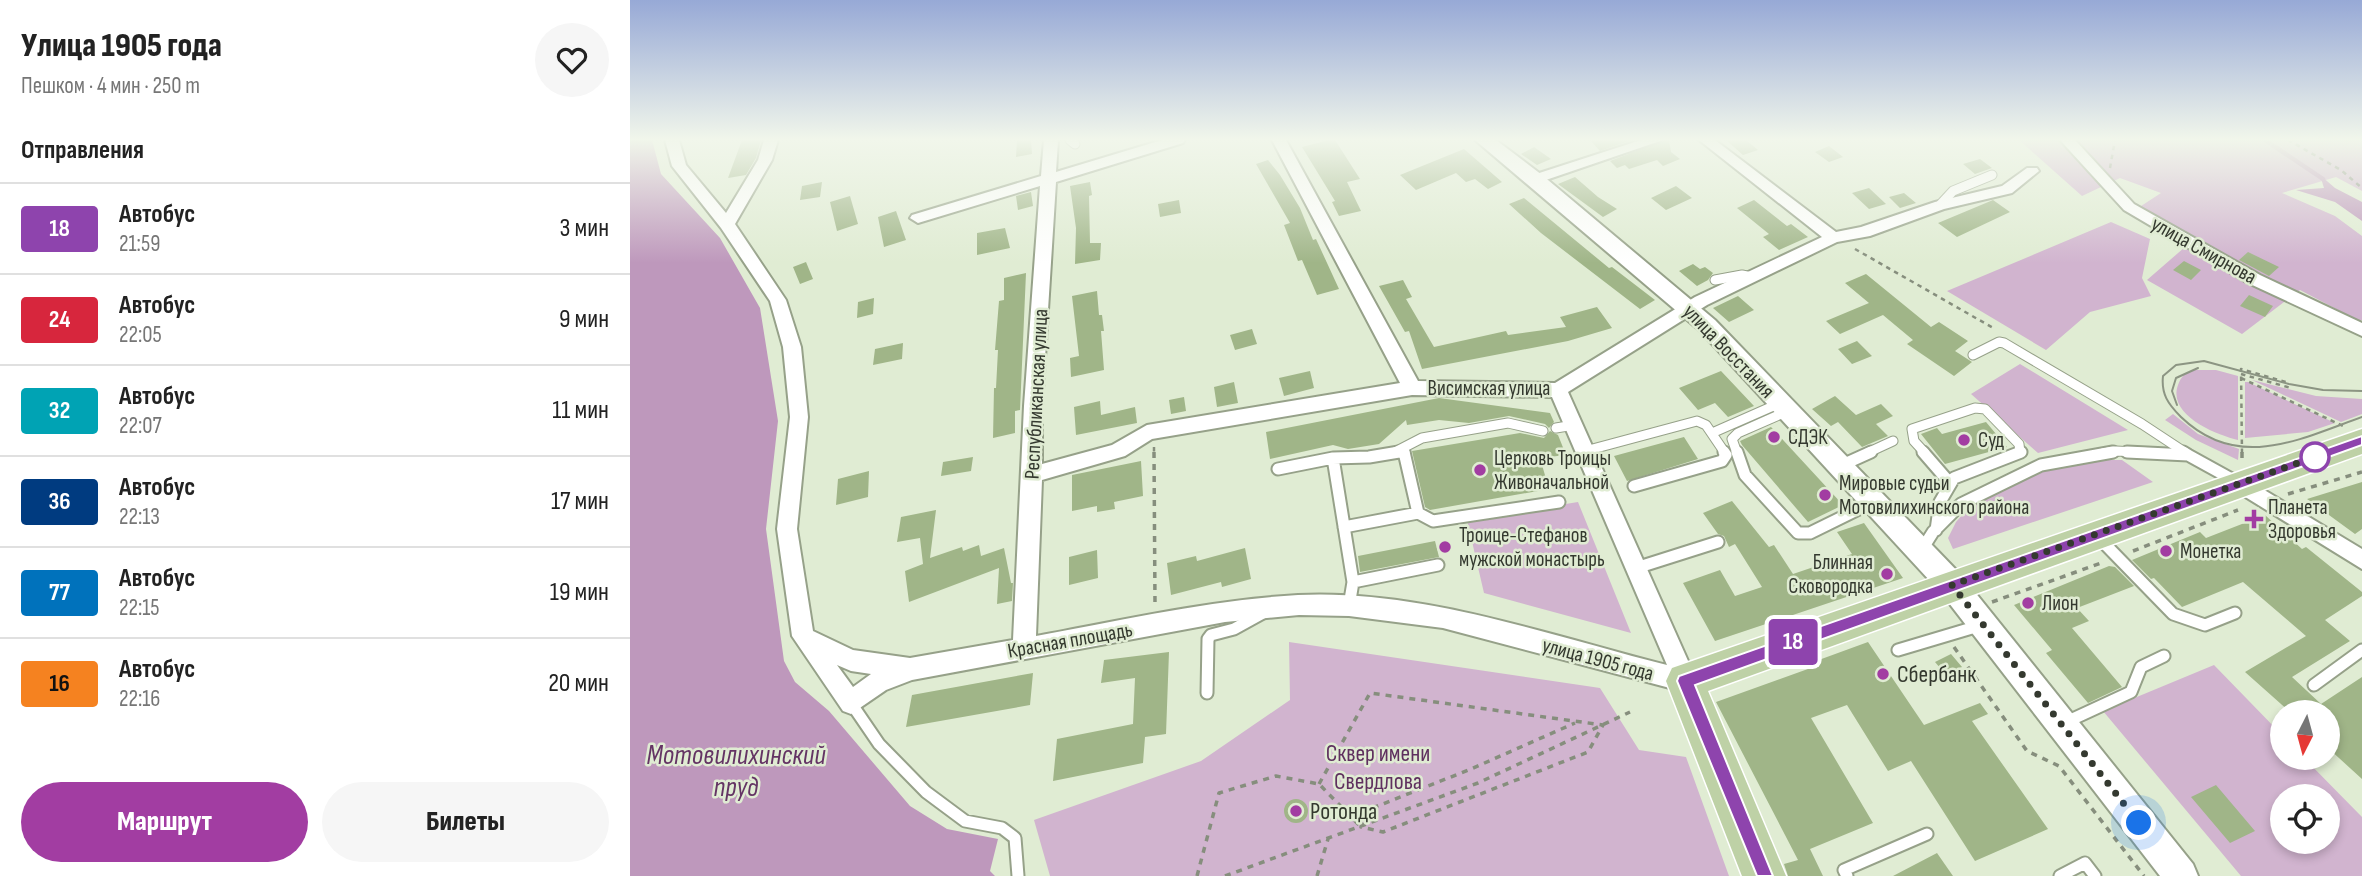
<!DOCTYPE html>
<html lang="ru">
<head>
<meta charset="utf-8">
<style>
	body { margin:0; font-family:"Sofia Sans Condensed",sans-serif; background:#f6f6f6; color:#222; height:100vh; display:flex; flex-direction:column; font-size:26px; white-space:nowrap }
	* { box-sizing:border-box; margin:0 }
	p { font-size:23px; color:#767676 }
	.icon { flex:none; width:38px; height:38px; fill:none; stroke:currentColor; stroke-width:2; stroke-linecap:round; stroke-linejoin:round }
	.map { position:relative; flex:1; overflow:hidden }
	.side { display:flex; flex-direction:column; background:#fff; width:630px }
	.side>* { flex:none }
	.badge { padding:0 14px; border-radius:5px; font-size:24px; line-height:46px }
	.needle { width:46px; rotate:186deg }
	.fabs { position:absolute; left:1640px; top:700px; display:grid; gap:14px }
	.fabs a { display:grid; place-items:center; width:70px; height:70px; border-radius:50%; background:#fff; box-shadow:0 4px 10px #0003; font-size:35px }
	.you { position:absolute; width:35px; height:35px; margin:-18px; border:5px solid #fff; border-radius:50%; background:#1a73e8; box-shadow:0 0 0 10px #1a73e833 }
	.map>.badge { position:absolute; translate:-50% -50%; box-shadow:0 0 0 4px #fff }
	h2 { padding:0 21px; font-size:26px; line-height:63px }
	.round { display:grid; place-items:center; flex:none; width:74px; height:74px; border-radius:37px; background:#f6f6f6 }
	.head { display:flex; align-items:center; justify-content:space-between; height:119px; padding:0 21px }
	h1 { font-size:33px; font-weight:800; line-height:52px }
	.action { display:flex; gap:14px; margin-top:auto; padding:14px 21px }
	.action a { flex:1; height:80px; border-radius:42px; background:#a23da2; color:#fff; font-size:28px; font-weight:800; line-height:80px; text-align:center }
	.action a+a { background:#f6f6f6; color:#222 }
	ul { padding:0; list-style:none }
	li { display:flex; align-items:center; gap:21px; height:91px; padding:0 21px; border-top:2px solid #e0e0e0 }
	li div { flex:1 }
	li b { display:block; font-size:26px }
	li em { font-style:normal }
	li .badge { min-width:77px; font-weight:700; text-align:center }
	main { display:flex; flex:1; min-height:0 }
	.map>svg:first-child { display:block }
</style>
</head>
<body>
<main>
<section class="side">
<div class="head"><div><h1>Улица 1905 года</h1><p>Пешком · 4 мин · 250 m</p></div><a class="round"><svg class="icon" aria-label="heart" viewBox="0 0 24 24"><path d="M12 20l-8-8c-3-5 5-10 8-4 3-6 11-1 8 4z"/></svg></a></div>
<h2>Отправления</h2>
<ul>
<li><span class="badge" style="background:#8e44ad;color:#fff">18</span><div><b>Автобус</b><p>21:59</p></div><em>3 мин</em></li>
<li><span class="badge" style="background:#d7263d;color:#fff">24</span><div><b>Автобус</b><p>22:05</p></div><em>9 мин</em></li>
<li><span class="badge" style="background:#00a3b4;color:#fff">32</span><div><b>Автобус</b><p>22:07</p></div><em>11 мин</em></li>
<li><span class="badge" style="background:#003b80;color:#fff">36</span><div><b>Автобус</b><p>22:13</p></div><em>17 мин</em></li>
<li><span class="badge" style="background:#0072bc;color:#fff">77</span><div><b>Автобус</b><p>22:15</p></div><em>19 мин</em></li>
<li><span class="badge" style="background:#f58220;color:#111">16</span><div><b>Автобус</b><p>22:16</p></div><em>20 мин</em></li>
</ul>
<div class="action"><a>Маршрут</a><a>Билеты</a></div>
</section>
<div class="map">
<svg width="1732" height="876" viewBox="0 0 1732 876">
	<rect width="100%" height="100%" fill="#e0ecd3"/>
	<path fill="#d1b4cf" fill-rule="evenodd" d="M1389,140H1732V191L1706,177L1652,193L1705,216L1732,236V320L1729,321L1670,290L1612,334L1517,280L1563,240L1508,208L1531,193L1490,178L1452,196Z
		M1481,222L1520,239L1512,278L1521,296L1460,312L1416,350L1317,291Z
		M1390,364L1498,430L1408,453L1341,394Z
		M1564,370H1586L1608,376V440C1586,435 1537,415 1548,385C1551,376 1556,373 1564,370Z
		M1622,380L1686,396L1732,399V414L1711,422Z
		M1615,382H1618L1705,423L1678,432L1615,438Z
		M1543,414L1568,434L1609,449L1608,460L1566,440L1535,420Z
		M1453,460H1492L1523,482L1323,549L1318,538L1326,522L1340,506L1422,467Z
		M948,502L1001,633L854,593L837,520Z
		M659,642L970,688L1009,750L1056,757L1099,876H420L404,820L571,761L660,700Z
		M1584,665L1652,735V758H1674L1732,817V876H1611L1473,711ZM1652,796H1698V842H1652Z"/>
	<path fill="#be98bc" d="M0,140H22L31,174L90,238L130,308L148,421L136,529L154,661L165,682L199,711L280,806L317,829L368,839L360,871L365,876H0Z
		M1690,175L1705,188L1732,202V221L1705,202L1666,190L1694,188Z"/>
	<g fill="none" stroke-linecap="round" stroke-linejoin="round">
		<path stroke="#be98bc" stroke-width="4.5" d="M1635,140L1693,179"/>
	</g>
	<path fill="#a0b588" d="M112,140H131L126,158L116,175L98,178Z
		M387,140H401L402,154L386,157Z
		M699,140H705L730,179L717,182L731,211L709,216L702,202L705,201L672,147Z
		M960,140H1002L970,151Z
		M1035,140H1039L1041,152L1050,159L1033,166L1027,160L999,169L995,165L987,168L980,161Z
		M1096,140H1116L1128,150L1113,155Z
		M1199,146L1213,157L1199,162L1185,152Z
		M904,147L921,159L907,165L891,154Z
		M834,149L872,182L858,189L845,179L836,182L826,173L786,190L770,175Z
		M1350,159L1362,168L1345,174L1333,164Z
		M638,160L650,175L670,208L683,240L686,239L709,289L687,295L672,260L668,261L654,225L660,223L626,164Z
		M945,177L968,197L987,209L973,217L928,184Z
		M192,182L190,197L170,200L172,186Z
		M460,182L462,195L459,196L460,243H471L470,260L445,264L446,228L440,186Z
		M1046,186L1062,198L1036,210L1021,198Z
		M1239,188L1256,204L1239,209L1222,193Z
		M401,192L403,206L388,210L386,196Z
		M1274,193L1286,203L1270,208L1259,197Z
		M220,196L228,224L207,231L200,202Z
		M894,198L979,268L982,267L1025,300L1010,309L911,233L879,204Z
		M549,200L551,213L530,217L528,204Z
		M1124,200L1157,226L1161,224L1178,237L1149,250L1133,237L1139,234L1107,208Z
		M1363,200L1380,212L1327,237L1308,223Z
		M266,211L276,240L254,247L248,217Z
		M375,228L380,248L347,255V233Z
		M1618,252L1649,267L1639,276L1609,260Z
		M1554,261L1571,270L1561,280L1543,270Z
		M176,262L183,279L170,284L163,267Z
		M1063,264L1070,269L1075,267L1083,273L1078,280L1067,286L1049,271Z
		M396,273L390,410L385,411V433L363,438L364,388H366L368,350H365L369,301L374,300V278Z
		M1236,274L1301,327L1309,322L1338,341L1325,351L1342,362L1324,376L1277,344L1283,340L1253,315L1210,334L1196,321L1239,303L1215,283Z
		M773,280L782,297L776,299L804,347L876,331L878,335L936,327L930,317L967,307L982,328L938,341L792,369L779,331L775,332L749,286Z
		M467,291L469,315H472L474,331H471L474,370L441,377L440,358L449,356L442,296Z
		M1619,295L1643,306L1635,317L1610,306Z
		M1108,296L1124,310L1099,322L1083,308Z
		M244,298L243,314L227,318L228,302Z
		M622,329L627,344L605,350L600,335Z
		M1227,341L1242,356L1222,364L1208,349Z
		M273,343L272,359L243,365L245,349Z
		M680,371L684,388L654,396L649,378Z
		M1091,371L1124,406L1098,417L1085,403L1068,410L1049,388Z
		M604,382L608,403L587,407L584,387Z
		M1205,396L1226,415L1251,404L1263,416L1246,424L1258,436L1232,447L1208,422L1201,426L1182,409Z
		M554,397L556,411L541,414L539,400Z
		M809,398L920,413L924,422L919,428L915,424L879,416L839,423L809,420L777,425L776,420L749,444L718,449L703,445L640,459L636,432Z
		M470,401L471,415L505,407L507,423L446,435L444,407Z
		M1356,422L1377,447L1315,464L1291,434L1307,428L1312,434Z
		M1141,427L1213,505L1178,522L1112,445L1110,441Z
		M920,431L928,435L936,455L910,458L919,489L800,510L795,507L782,451L890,433L914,438Z
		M1054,437L1068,459L997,481L984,456Z
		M343,457L341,471L311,476L313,462Z
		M511,461L513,496L484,502L485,509L467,512V506L442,511V475Z
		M239,471L238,497L206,505L208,479Z
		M1732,482V529L1725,534L1677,499Z
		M1102,501L1139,547L1144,545L1163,574L1222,554L1207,532L1234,523L1273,578L1085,641L1053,583L1090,570L1105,596L1132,587L1105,544L1099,547L1094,536L1088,534L1073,513Z
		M306,510L300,558L332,547L333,551L349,545L351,556L374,548L381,583H383L382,601L367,604L369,568L279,602L275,571L293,564L290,538L267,542L271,517Z
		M1635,515L1672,549L1676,547L1732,592V596L1695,620L1720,641L1662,677L1691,704L1732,677V779L1698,748V712H1660L1615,672L1676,636L1613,582L1552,607L1524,578L1521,579L1502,560L1570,532L1576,538Z
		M805,541L809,557L730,572L728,556Z
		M615,548L621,579L592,587L591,582L541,595L537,563L566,556L567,561Z
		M467,550L468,578L439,585V557Z
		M1479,566L1485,567L1504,586L1447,608L1459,621L1442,628L1492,687L1458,703L1416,653L1422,650L1384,605Z
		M1238,642L1294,725L1350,703L1358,714L1342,721L1418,829L1345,861L1281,761L1258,771L1217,705L1181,718L1243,823L1180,849L1193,876H1158L1154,864L1168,860L1086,702L1189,665L1186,661Z
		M539,652L536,734L515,737L513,763L423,781L427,739L503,724L505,678L471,683L474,660Z
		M1321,654L1332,667L1316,675L1305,662Z
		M403,673L400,705L276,727L282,695Z
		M1586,785L1625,831L1600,843L1561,797Z
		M654 811a12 12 0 1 1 24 0a12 12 0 1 1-24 0Z
		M1307,853L1323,876H1263Z"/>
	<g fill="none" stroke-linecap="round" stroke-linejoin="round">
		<defs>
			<path id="service-far1" d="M440,140L445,144
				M1310,205L1323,191L1362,175
				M1085,280L1112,275L1122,277
				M1343,355L1369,342L1374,343L1512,424L1556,453
				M926,428L944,425
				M1082,433L1150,403
				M774,450L775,453
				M955,451L1067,421L1076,425L1095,453
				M763,453L792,438L878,423L913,431
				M1107,453L1102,439L1108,433L1158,411
				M1237,453L1263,441
				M1295,453L1284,441L1282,429L1345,408L1355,409L1389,444L1390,453
				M1473,453L1486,451L1528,453"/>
			<path id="service" d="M774,452L788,513
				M1107,452L1115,475L1168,533H1180L1243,502
				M1293,452L1319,482
				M1497,452L1558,455L1607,482
				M1553,452L1558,455
				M703,458L739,457L769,452
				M1210,466L1241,452
				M648,469L703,458L723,582L719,606
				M1004,486L1092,461L1096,455L1094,452
				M714,527L788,513L803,521L929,502
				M1306,530L1310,502L1324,478L1391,452
				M1469,538L1543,614L1575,625L1605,613
				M1291,551L1303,532L1331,504L1411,465L1483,452
				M1006,568L1088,542
				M723,582L808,565
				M1268,650L1352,625
				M1684,685L1732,650
				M577,693L578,639L581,635L604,629L633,613
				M221,703L249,744L296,792L335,821L372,828L385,838L388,876
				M1434,723L1501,692L1511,667L1534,656
				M1217,876L1214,870L1297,834
				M1430,876L1455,863L1465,876"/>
			<path id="minor" d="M35,140H49L56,165L96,213L128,160L134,140H148L142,160L105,224L156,300L171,347L178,417L167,529L183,631L223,650L280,658L383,640L394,406L410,186L288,223L280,218L282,215L411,176L414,140H428L426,172L532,140H555L553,143L426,182L412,406V464L482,445L517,425L770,383L642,140H656L788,381L925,383L1065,297L1192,237L1069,140H1085L1206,232L1231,227L1305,202L1372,186L1397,168H1407L1409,171L1382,193L1314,209L1240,236L1207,242L1077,305L938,392L1067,681L1063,689L1055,692L813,628L719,616L669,615L595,622L282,680L256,690L221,714L213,711L162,636L147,529L160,417L153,347L140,301L91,228L42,166ZM782,395L922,397L1037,665C919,635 790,589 668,595C580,600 492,620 406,636L412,480L495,456L522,439ZM207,665L221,671L241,674L223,687Z
				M1011,140H1033L910,182H900L897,179L900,176Z
				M1430,140H1445L1504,204L1630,275L1732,323V336L1618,283L1494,210Z
				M1611,476L1732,549V569L1604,490L1601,484L1604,478Z"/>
			<path id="tertiary" d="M845,140H866L912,175L1085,320L1332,576L1563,864L1568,876H1530L1312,594L1069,330Z"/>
			<path id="primary" d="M1732,429V454L1078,691L1156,876H1112L1036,681L1042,668Z"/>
		</defs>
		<use href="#service-far1" stroke="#96a189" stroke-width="11"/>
		<use href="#service" stroke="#96a189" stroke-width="15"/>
		<use href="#minor" stroke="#96a189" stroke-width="4"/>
		<use href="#tertiary" stroke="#96a189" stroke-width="4"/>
		<use href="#primary" stroke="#fff" stroke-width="3"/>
		<path stroke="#868e7d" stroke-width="2.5" stroke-dasharray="4.5 4.5" stroke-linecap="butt" d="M1658,140L1711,170L1732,188
			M1480,168L1485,140
			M1225,249L1365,329
			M1611,374L1661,388
			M1611,378L1713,426
			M524,447V453
			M1612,453L1611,369L1656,382"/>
		<path stroke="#868e7d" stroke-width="3.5" stroke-dasharray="6 6" stroke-linecap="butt" d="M524,452L525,604
			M1612,452V461
			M1658,494L1732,472
			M1503,551L1608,510
			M1362,602L1474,562
			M1324,647L1397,751L1429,766L1514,876
			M689,784L740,693L973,725L958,752L753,832L731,827L740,809L841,769L945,723
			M567,876L589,793L646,776L689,784L731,827
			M595,876L848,783L1000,712
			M687,876L698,839"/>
		<use href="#service-far1" stroke="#fff" stroke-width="9"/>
		<use href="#service" stroke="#fff" stroke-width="11"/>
		<use href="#minor" fill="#fff" fill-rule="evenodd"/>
		<use href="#tertiary" fill="#fff" fill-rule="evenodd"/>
		<use href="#primary" fill="#bed1a6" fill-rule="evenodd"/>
		<path stroke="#8c9583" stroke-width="2" d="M1732,391L1693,390L1659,384L1574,361L1546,365L1533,376C1531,394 1538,404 1551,417C1608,472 1670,439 1732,417
			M1547,405L1542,391L1546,378L1568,368"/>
	</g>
	<linearGradient id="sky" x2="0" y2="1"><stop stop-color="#97a9d6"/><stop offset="0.53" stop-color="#f1f6eb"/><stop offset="1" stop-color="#f1f6eb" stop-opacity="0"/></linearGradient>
	<rect width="1732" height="263" fill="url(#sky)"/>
	<path fill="#8e44ad" stroke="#fff" stroke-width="2" d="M1732,436V445L1065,685L1143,876H1127L1047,681L1049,676Z"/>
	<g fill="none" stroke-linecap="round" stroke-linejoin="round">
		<path stroke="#34392f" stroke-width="7" stroke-dasharray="0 12.6" d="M1509,823L1322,585L1685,457"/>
	</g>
	<g fill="#a23da2" stroke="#e0ecd3" stroke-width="2.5">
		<circle cx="1144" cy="437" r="7"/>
		<circle cx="1334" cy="440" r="7"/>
		<circle cx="850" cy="470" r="7"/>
		<circle cx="1195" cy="495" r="7"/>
		<path d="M1620.5 508.5h7v7h7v7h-7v7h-7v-7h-7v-7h7z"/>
		<circle cx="815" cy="547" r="7"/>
		<circle cx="1536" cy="551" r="7"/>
		<circle cx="1257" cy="574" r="7"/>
		<circle cx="1398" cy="603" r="7"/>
		<circle cx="1253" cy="674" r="7"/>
		<circle cx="666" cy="811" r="7"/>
	</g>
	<circle fill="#fff" stroke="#8e44ad" stroke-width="3.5" cx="1685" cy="457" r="14"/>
	<g text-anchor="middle" stroke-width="5" stroke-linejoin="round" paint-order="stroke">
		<g font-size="21" fill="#34392f" stroke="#e0ecd3">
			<text transform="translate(1574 250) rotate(29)" y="7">улица Смирнова</text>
			<text transform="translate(1099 351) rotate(46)" y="7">улица Восстания</text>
			<text x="859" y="395">Висимская улица</text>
			<text transform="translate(406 394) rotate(-87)" y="7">Республиканская улица</text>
			<text transform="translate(440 640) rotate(-10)" y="7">Красная площадь</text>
			<text transform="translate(968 659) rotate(15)" y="7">улица 1905 года</text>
		</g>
		<g font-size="21" fill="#34392f" stroke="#e0ecd3" text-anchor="start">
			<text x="1158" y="444">СДЭК</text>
			<text x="1348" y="447">Суд</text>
			<text x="864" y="465">Церковь Троицы<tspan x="864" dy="24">Живоначальной</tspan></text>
			<text x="1209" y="490">Мировые судьи<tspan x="1209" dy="24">Мотовилихинского района</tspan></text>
			<text x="1638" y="514">Планета<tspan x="1638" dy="24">Здоровья</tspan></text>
			<text x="829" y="542">Троице-Стефанов<tspan x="829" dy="24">мужской монастырь</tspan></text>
			<text x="1550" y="558">Монетка</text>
			<text x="1243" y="569" text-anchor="end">Блинная<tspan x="1243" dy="24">Сковородка</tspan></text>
			<text x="1412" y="610">Лион</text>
		</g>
		<g font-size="24" fill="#34392f" stroke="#e0ecd3" text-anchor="start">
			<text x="1267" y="682">Сбербанк</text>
			<text x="680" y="819">Ротонда</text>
		</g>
		<g font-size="24" fill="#5f305f" stroke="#e0ecd3">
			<text x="748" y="761">Сквер имени<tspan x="748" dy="28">Свердлова</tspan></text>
		</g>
		<g font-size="28" font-style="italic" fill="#643464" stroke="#e0ecd3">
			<text x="106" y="764">Мотовилихинский<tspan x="106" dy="32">пруд</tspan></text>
		</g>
	</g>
</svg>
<div class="fabs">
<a><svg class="needle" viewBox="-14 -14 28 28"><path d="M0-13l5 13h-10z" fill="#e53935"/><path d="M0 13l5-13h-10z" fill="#767676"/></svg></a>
<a><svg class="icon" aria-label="locate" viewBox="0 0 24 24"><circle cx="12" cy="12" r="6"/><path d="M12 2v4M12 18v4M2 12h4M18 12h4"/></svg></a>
</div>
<div class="you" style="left:1509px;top:823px"></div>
<b class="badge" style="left:1163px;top:642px;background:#8e44ad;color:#fff">18</b>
</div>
</main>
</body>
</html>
